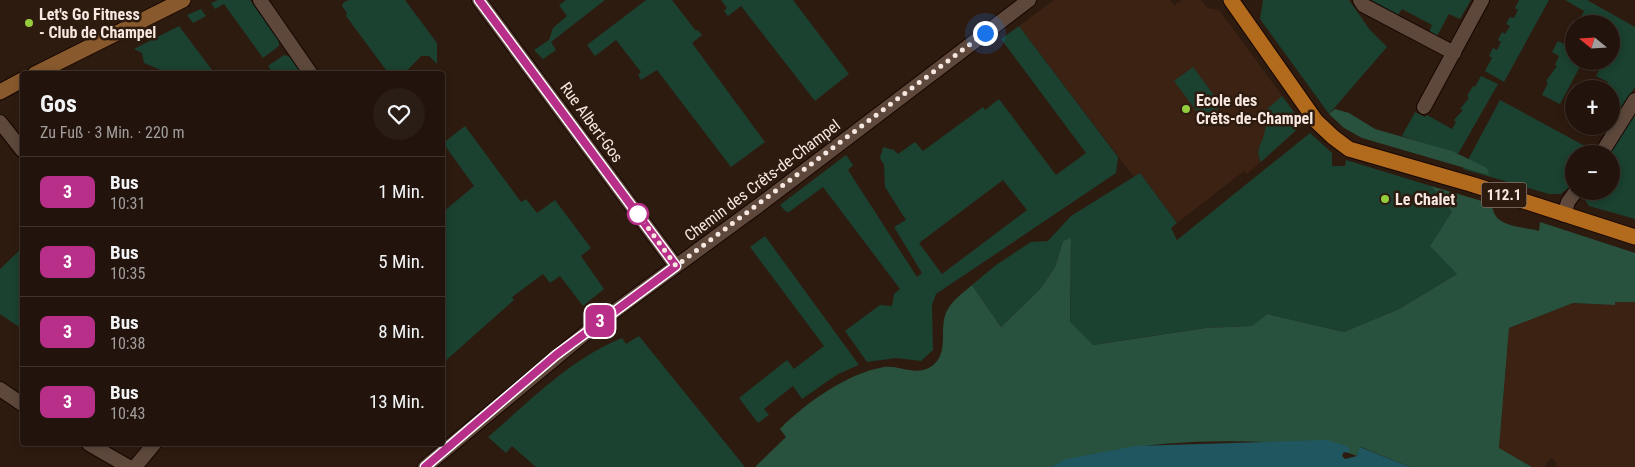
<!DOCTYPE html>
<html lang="de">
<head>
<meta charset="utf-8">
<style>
	body { margin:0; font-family:"Roboto Condensed",sans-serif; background:#2a1d15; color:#f1f3f6; height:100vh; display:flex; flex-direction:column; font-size:19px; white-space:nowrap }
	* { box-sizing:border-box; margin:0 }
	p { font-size:16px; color:#a29e9d }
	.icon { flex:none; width:28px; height:28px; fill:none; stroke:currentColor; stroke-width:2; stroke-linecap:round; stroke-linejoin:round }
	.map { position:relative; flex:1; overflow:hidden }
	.drawer { position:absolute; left:20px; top:71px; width:425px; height:375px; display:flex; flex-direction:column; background:#22140c; border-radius:5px; box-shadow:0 2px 8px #0003,0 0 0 1px #3f332d }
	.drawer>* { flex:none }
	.badge { padding:0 10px; border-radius:8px; font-size:18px; line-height:32px }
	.needle { width:32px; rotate:288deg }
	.controls { position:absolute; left:1565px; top:15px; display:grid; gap:10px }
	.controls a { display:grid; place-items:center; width:55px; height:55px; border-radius:50%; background:#22140c; box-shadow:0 2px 8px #0003,0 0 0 1px #3f332d; font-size:25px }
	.you { position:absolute; width:25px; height:25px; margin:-12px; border:4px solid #fff; border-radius:50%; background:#1a73e8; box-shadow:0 0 0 8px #1a73e833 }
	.map>.badge { position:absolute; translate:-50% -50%; box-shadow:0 0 0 2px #fff }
	.round { display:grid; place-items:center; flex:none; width:52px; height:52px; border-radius:26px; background:#2a1d15 }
	.summary { display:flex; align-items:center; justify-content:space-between; height:85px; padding:0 20px }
	h1 { font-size:24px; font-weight:700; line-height:38px }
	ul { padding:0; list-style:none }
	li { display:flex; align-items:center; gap:15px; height:70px; padding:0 20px; border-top:1px solid #3f332d }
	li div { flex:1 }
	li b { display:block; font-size:19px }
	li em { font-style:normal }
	li .badge { min-width:55px; font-weight:700; text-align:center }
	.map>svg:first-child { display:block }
</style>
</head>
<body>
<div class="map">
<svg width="1635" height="467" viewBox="0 0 1635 467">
	<rect width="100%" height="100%" fill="#2e1b10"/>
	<path fill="#3b2213" d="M1054,0H1170L1174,5L1182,0H1201L1207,8L1219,10L1303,124L1247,174L1244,171L1177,223L1140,173L1134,177L1019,26Z
		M1615,302H1635V467H1556V462L1551,458L1544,467H1532L1499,448L1509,328L1573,303L1614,305Z"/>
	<path fill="#1b4130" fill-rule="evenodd" d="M218,0H250L279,40V46L263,58L224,4L215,9L211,3Z
		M349,0H405L437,43V64L429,56H421L404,74H389L346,16L347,13L342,6L344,2Z
		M566,0H605L551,42L556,50L543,59L534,50L549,40L553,28L567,16L559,5Z
		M646,0H672L696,31L698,30L702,35L692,43L765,142L731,167L657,70L641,80L638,75L641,72L616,40L595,56L587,45Z
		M721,0H793L849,74L815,101L741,6L728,16L724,11L727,8Z
		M1263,0H1349L1370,30L1387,47L1329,114L1260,19Z
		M1371,0H1471L1460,19L1449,14L1437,36L1434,38L1428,35L1432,25L1402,9L1398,15Z
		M1519,0H1549L1504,82L1485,71L1492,58L1489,56L1493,48L1497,50L1501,42L1498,40L1502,32L1505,34L1510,26L1506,24L1510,17L1514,18L1518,10L1515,8Z
		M1565,0H1587L1635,27V87L1611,123V89H1604L1608,82L1596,76L1602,65L1599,61H1611V24H1581L1583,21L1580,19L1584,11Z
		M201,9L206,16L193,23L187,15Z
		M179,26L215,74H164L163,71L144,63L142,53L134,49Z
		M1019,26L1118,157L1116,173L936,294L932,305L933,350L921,361L896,358L867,362L845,331L880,305L892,306L894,294L900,289L823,187L789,212H786L780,205L846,155L853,165L848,170L917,277L922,273L894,227L906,220L885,187L884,165L880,158L883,147L894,150L898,154L915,142L923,151L983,107L985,110L999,99L1056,175L1086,153L1001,39ZM1003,180L1027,210L942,274L919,243Z
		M1574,31V61H1583L1560,104L1542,95L1548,83L1546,81L1557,66L1555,65L1559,56L1552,52L1558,41L1569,46L1573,38L1571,36Z
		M284,55L291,57L300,70V74H273L268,66Z
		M1193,67L1222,106L1203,120L1174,81Z
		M1481,76L1498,84L1458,154L1402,136L1415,112L1425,117L1427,115L1452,129L1456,122L1454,120L1463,110L1460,109L1469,98L1467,96L1473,86L1475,87Z
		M1282,96L1303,124L1261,162C1254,148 1263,144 1265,130C1267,123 1265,117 1267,109Z
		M1500,100L1594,151L1592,154H1574V183L1561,194H1549L1463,169Z
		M1635,112V219L1589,206L1583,197L1584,191H1611V154H1608Z
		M465,126L521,202L526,199L537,213L555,200L591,248L581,256L604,289L583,306L560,276L550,283L543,274L512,297L514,300L443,363V212L474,186L443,143Z
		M1310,133L1332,153V166H1345L1346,160L1431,186L1452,212L1457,274L1399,309L1344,332L1267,314L1252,326L1206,328L1092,345L1070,323L1071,239L1063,241L1055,267L1041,288L1001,327L972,285L996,265L1031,242L1048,241L1071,216L1140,173L1177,223L1171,228L1177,240Z
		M765,236L859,365L838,374L802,399L793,386L764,409L769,415L758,423L739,398L787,360L794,369L824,346L750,247Z
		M22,248V329L0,314V269Z
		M639,336L745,467H536L512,446L506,453L488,437C530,401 570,359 622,338L626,344Z"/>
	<path fill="#28523e" d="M1335,109L1349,113L1375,129L1452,151L1487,168L1489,175L1362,138L1344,128L1329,114Z
		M1431,186L1492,204C1493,228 1521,226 1539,231L1540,222L1635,253V302H1615V305L1573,303L1509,328L1499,448L1532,467H1410L1361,447L1357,456L1349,453V447C1268,441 1182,436 1102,453C1084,456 1068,458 1051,467H755L786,437L780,429C805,403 848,373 884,367C900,365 916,377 932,366C951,352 937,327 948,309C953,300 964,292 972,285L1001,327L1041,288L1055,267L1063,241L1071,238L1070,322L1093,345L1206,328L1252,326L1267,314L1344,332L1399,309L1457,274L1430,246L1452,212Z"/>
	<path fill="#1f565f" d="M1327,440L1349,447V453L1344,452L1342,456L1345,459L1357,456L1360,447L1410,467H1051L1066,459L1135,446Z"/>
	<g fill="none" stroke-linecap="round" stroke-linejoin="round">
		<defs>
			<path id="street" d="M260,0L311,74
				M479,0L676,266
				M1360,0L1363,5L1454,53
				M1424,107L1482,0
				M0,122L22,150
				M1601,154L1635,100
				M1564,215L1568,202L1576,191
				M0,389L22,404
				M89,444L129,467
				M135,467L154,444
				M425,467L593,327L758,206L1029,0"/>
			<path id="secondary" d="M35,74L183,0
				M0,92L22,80"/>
			<path id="primary" d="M1231,0L1316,121L1333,137L1349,149L1474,185L1635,237"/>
		</defs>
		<use href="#street" stroke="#160500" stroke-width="16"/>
		<use href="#secondary" stroke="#160500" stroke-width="17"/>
		<use href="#primary" stroke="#160500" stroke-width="17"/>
		<use href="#street" stroke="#5e483c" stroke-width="14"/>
		<use href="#secondary" stroke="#88592c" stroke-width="15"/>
		<use href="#primary" stroke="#b26b1c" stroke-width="15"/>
	</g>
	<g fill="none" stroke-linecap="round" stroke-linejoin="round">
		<defs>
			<path id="line" d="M425,467L556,355L676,266L479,0"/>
		</defs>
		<use href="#line" stroke="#fff" stroke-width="11"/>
		<use href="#line" stroke="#b82f89" stroke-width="8"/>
		<path stroke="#f6e8e1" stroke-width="5" stroke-dasharray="0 9" d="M638,214L676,266L985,33"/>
	</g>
	<g fill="#94cc3c" stroke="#2e1b10" stroke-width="2">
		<circle cx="29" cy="23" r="5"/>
		<circle cx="1186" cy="109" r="5"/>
		<circle cx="1385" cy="199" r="5"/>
	</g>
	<circle fill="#fff" stroke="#b82f89" stroke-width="2.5" cx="638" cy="214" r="10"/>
	<g text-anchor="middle" stroke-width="5" stroke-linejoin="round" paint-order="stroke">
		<rect fill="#2e1b10" stroke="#baaaa2" stroke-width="1" x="1481.5" y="182.5" width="45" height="25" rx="4"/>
		<g font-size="15" font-weight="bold" fill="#f6e8e1">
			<text x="1504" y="200">112.1</text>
		</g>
		<g font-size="16" font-weight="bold" fill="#f6e8e1" stroke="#2e1b10" text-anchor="start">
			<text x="39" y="20">Let's Go Fitness<tspan x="39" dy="18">- Club de Champel</tspan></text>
			<text x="1196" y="106">Ecole des<tspan x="1196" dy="18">Crêts-de-Champel</tspan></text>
			<text x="1395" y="205">Le Chalet</text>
		</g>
		<g font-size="16" fill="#f6e8e1" stroke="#2e1b10">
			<text transform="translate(592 122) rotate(54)" y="6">Rue Albert-Gos</text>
			<text transform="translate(762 180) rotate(-37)" y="6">Chemin des Crêts-de-Champel</text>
		</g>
	</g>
</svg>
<div class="controls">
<a><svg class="needle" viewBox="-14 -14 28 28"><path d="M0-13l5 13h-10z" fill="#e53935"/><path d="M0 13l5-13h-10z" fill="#a29e9d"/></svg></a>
<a>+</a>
<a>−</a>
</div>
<div class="you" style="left:985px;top:33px"></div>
<b class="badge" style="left:600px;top:321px;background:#b82f89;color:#fff">3</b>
<section class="drawer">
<div class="summary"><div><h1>Gos</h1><p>Zu Fuß · 3 Min. · 220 m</p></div><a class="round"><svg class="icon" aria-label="heart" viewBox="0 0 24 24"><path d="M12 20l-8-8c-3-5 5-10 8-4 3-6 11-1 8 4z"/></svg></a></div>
<ul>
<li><span class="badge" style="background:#b82f89;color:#fff">3</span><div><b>Bus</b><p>10:31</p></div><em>1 Min.</em></li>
<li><span class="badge" style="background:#b82f89;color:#fff">3</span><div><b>Bus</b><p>10:35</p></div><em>5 Min.</em></li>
<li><span class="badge" style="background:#b82f89;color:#fff">3</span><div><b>Bus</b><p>10:38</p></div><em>8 Min.</em></li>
<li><span class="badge" style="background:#b82f89;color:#fff">3</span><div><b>Bus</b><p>10:43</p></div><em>13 Min.</em></li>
</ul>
</section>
</div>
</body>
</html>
